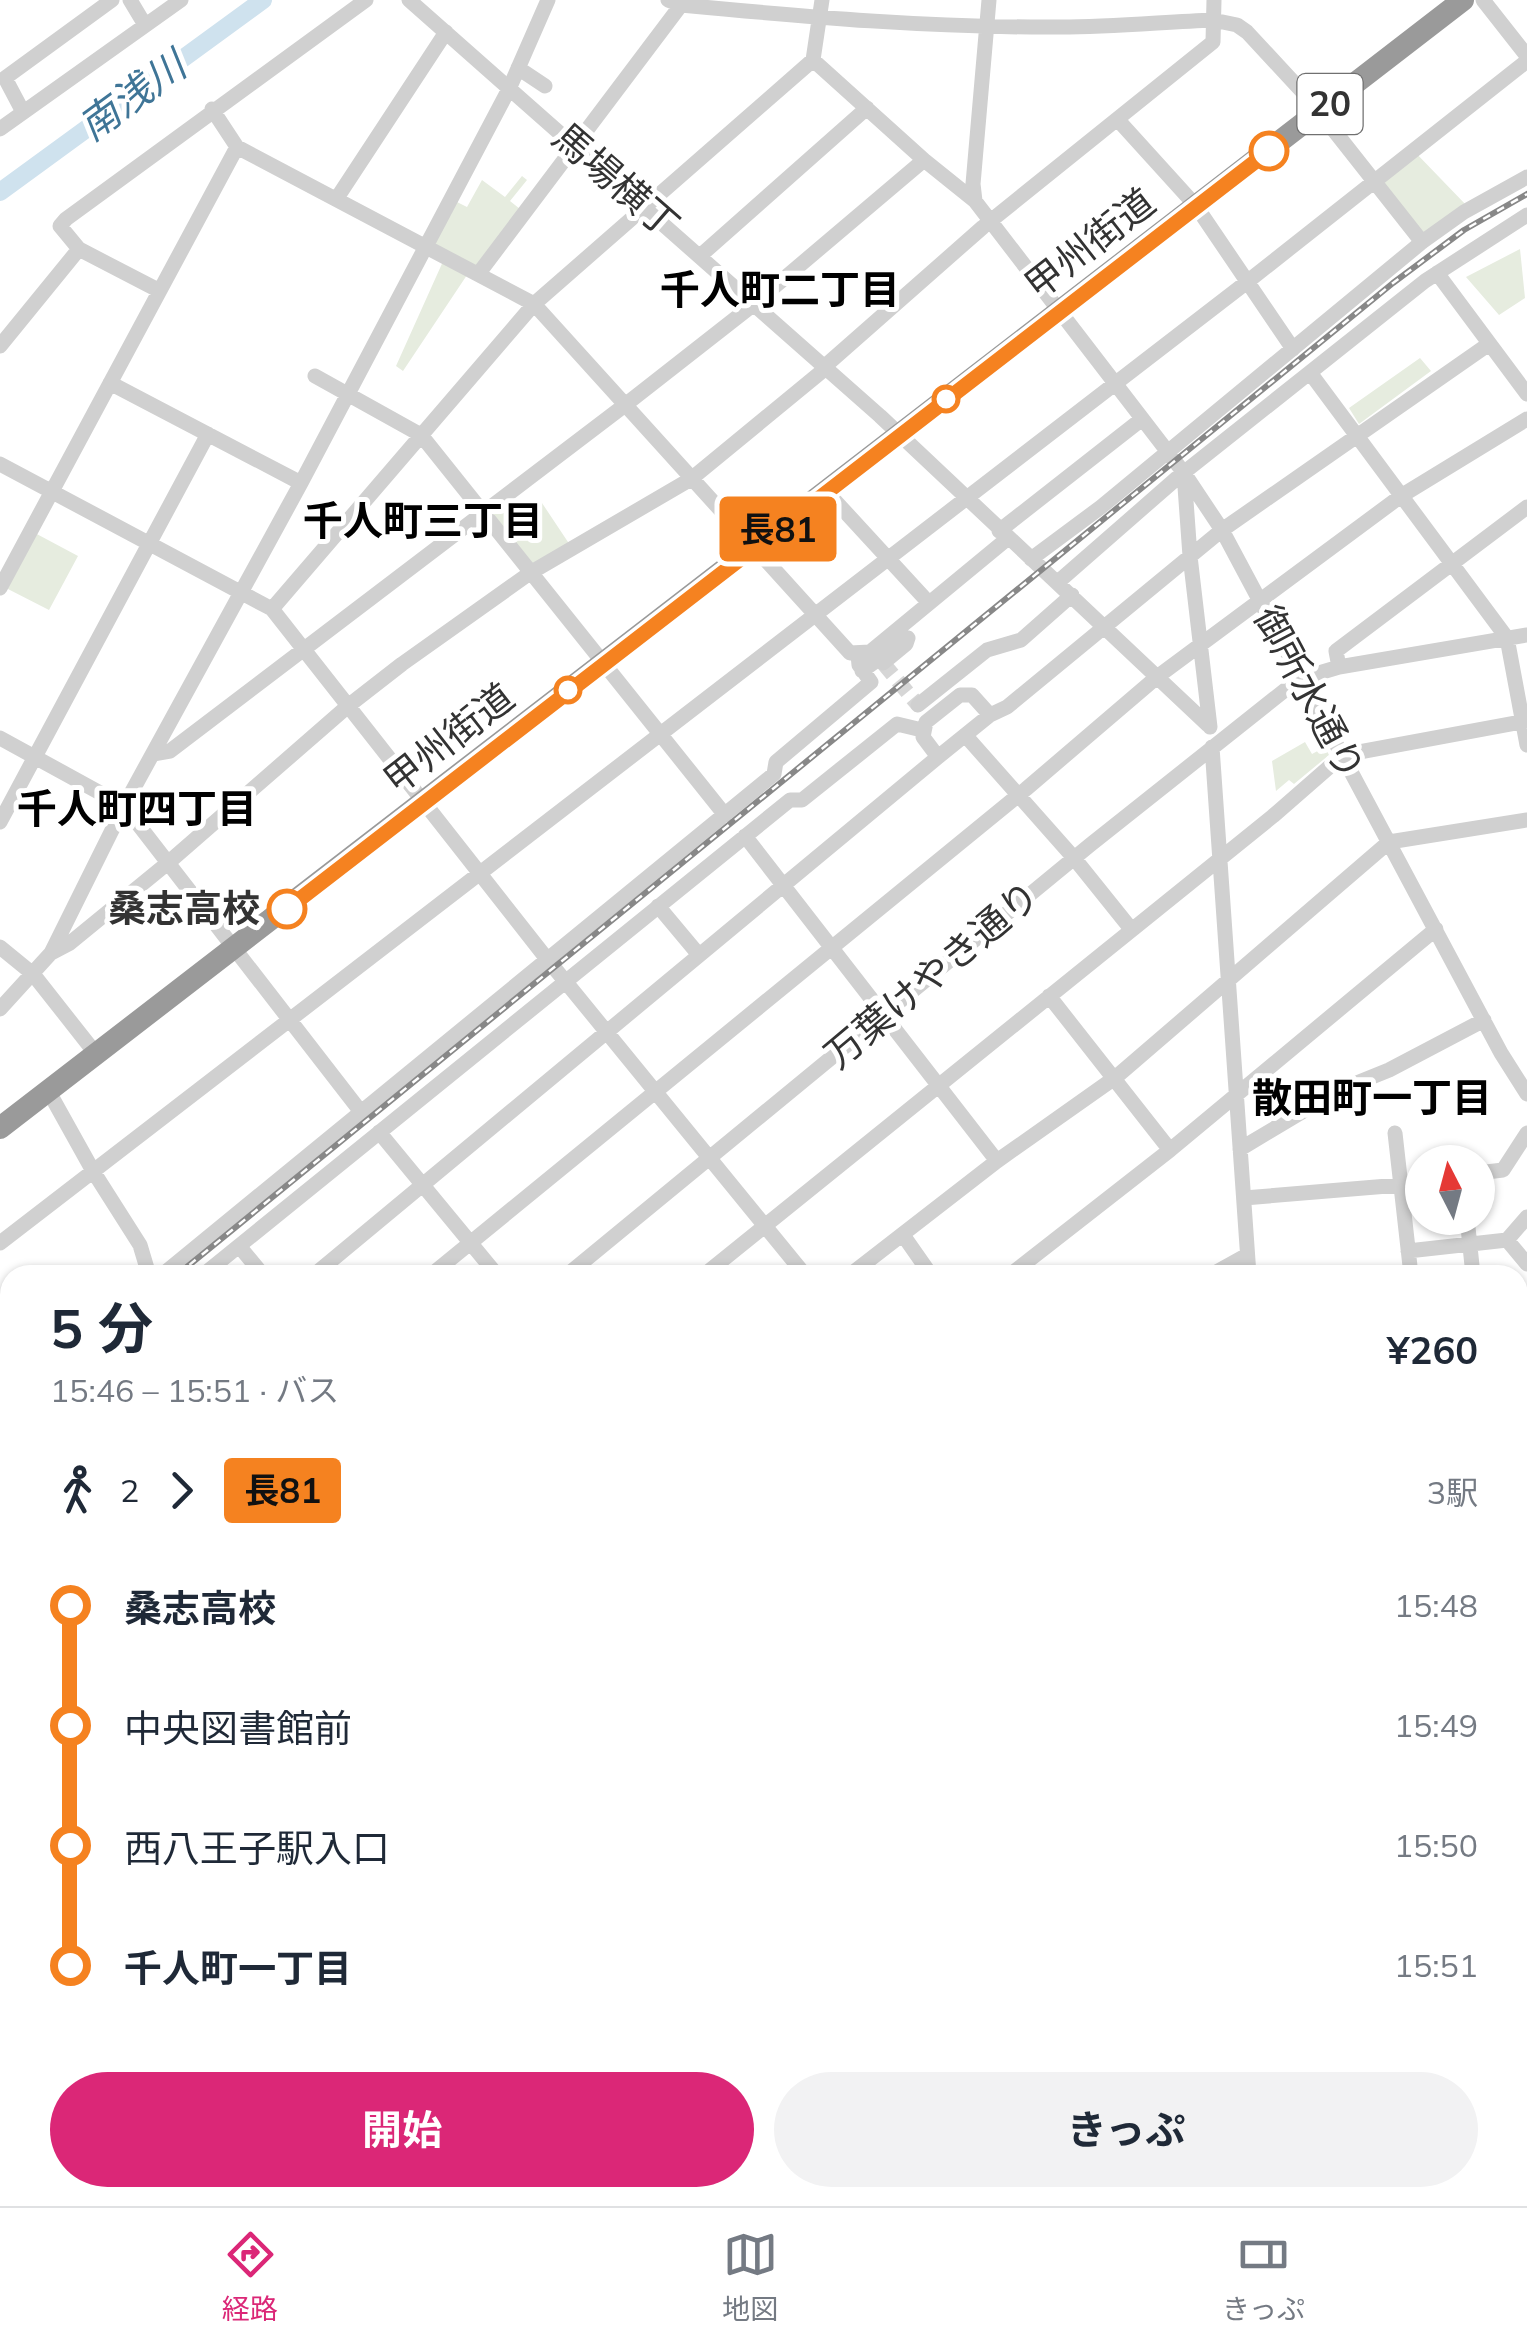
<!DOCTYPE html>
<html lang="ja">
<head>
<meta charset="utf-8">
<style>
	body { margin:0; font-family:Mulish,"Noto Sans JP",sans-serif; background:#f2f2f3; color:#1f2937; height:100vh; display:flex; flex-direction:column; font-size:38px; white-space:nowrap }
	* { box-sizing:border-box; margin:0 }
	p { font-size:32px; color:#747a83 }
	.icon { flex:none; width:55px; height:55px; fill:none; stroke:currentColor; stroke-width:2; stroke-linecap:round; stroke-linejoin:round }
	.map { position:relative; flex:1; overflow:hidden }
	.sheet { position:absolute; left:0px; top:1265px; width:1528px; height:942px; display:flex; flex-direction:column; background:#fff; border-radius:30px 30px 0 0; box-shadow:0 2px 8px #0004 }
	.sheet>* { flex:none }
	.badge { padding:0 20px; border-radius:8px; font-size:35px; line-height:65px }
	.needle { width:65px; rotate:354deg }
	.buttons { position:absolute; left:1405px; top:1145px; display:grid; gap:20px }
	.buttons a { display:grid; place-items:center; width:90px; height:90px; border-radius:50%; background:#fff; box-shadow:0 2px 8px #0004; font-size:50px }
	.map>.badge { position:absolute; translate:-50% -50%; box-shadow:0 0 0 5px #fff }
	.legs { display:flex; align-items:center; gap:15px; height:110px; padding:0 50px; font-size:32px }
	.legs p { margin-inline-start:auto }
	.overview { display:flex; align-items:center; justify-content:space-between; height:170px; padding:0 50px }
	h1 { font-size:55px; font-weight:700; line-height:75px }
	.cta { display:flex; gap:20px; margin-top:auto; padding:20px 50px }
	.cta a { flex:1; height:115px; border-radius:60px; background:#db2777; color:#fff; font-size:40px; font-weight:700; line-height:115px; text-align:center }
	.cta a+a { background:#f2f2f3; color:#1f2937 }
	ul { padding:0 50px; list-style:none }
	li { display:flex; align-items:center; gap:35px; height:120px; font-size:38px }
	li i { display:grid; place-items:center; width:15px; height:100%; margin:0 12px; background:currentColor }
	li i::after { content:''; width:25px; height:25px; margin:-12px; border:8px solid; border-radius:50%; background:#fff }
	li p { margin-inline-start:auto }
	li:first-child i { background:linear-gradient(#0000 50%,currentColor 0) }
	li:last-child i { background:linear-gradient(currentColor 50%,#0000 0) }
	.tab-bar { display:flex; justify-content:space-around; align-items:center; height:140px; border-top:2px solid #e0e1e3; background:#fff; font-size:28px; color:#747a83 }
	.tab-bar a { display:grid; justify-items:center; gap:5px }
	.tab-bar .selected { color:#db2777 }
	.map>svg:first-child { display:block }
</style>
</head>
<body>
<div class="map">
<svg width="1527" height="2206" viewBox="0 0 1527 2206">
	<rect width="100%" height="100%" fill="#fff"/>
	<path fill="#e6ecdf" d="M1413,150L1468,207L1425,235L1374,180Z
		M522,176L527,180L510,201L525,213L479,273L471,269L403,371L396,366L445,257L430,249L455,201L467,207L482,180L505,197Z
		M1520,249L1525,298L1499,315L1466,277Z
		M1420,358L1431,371L1359,424L1349,408Z
		M501,503L515,522L542,503L570,545L531,568L493,518V509Z
		M33,532L78,556L49,610L4,587Z
		M1305,742L1312,754L1325,747L1329,755L1294,784L1289,780L1276,791L1272,761Z"/>
	<g fill="none" stroke-linecap="round" stroke-linejoin="round">
		<path stroke="#cfe2ee" stroke-width="18" d="M0,192L263,0"/>
		<path stroke="#d6d6d6" stroke-width="15" stroke-dasharray="15 8" stroke-linecap="butt" d="M883,663L918,705"/>
		<path stroke="#d0d0d0" stroke-width="15" d="M130,0L145,25
			M409,0L880,416L1208,725
			M668,0L681,5C807,17 934,28 1061,27C1112,27 1163,22 1213,20L1237,25L1247,32L1310,100L1422,242
			M989,0L973,184L975,201L1184,473L1222,530L1501,1053L1527,1094
			M1483,0L1527,56
			M813,60L924,160L975,201
			M518,68L545,86
			M212,109L237,147L534,304L850,653L870,652L1007,539
			M23,112L5,78L112,0
			M1118,120L1196,206L1293,349
			M0,129L181,0
			M337,198L446,32
			M79,249L60,226L66,219L366,0
			M701,255L867,108
			M479,273L681,5
			M1437,273L1527,394
			M0,346L79,249L158,290
			M824,367L983,227L1213,42L1214,0
			M1311,374L1507,638L1527,745
			M315,376L421,435L725,815
			M110,383L301,483
			M0,464L272,609L547,959L805,1275
			M1184,473L1190,556L1210,727
			M826,491L929,603
			M999,531L1142,419
			M1031,559L1101,507L1422,242L1464,212L1527,177
			M1058,582L1177,478L1425,281L1527,215
			M0,588L237,147
			M272,609L534,304L813,60L822,0
			M1339,667L1336,651L1527,507
			M862,671L908,638L906,644L883,663
			M918,705L987,650L1021,640L1072,595
			M965,735L1074,858L1131,929
			M0,738L124,806L361,1112
			M1212,747L1249,1275
			M153,754L170,751L625,405L754,304L924,160
			M938,757L923,737L926,722L960,695H972L990,715
			M0,822L208,434
			M745,836L997,1161
			M658,906L699,955
			M0,947L33,974L96,1054
			M51,953L70,943L169,862L348,706L402,664L530,573L691,479L826,368
			M1049,996L1170,1150
			M0,1009L51,953L124,806L301,483L509,89L548,0
			M49,1092L93,1171L140,1245L149,1275
			M379,1132L497,1275
			M1395,1133L1411,1275
			M1240,1149L1337,1091L1389,1070L1484,1020
			M1478,1173L1503,1170L1527,1133
			M1244,1198L1400,1185
			M1467,1218L1473,1275
			M903,1235L931,1275
			M1507,1240L1527,1264
			M0,1243L1247,282L1527,61
			M239,1246L263,1275
			M1408,1251L1507,1240L1527,1217
			M162,1275L774,774L776,762L871,682L859,665L858,655
			M203,1275L790,800H802L897,724L922,730
			M314,1275L938,757L990,715L1007,707L1222,530L1489,344
			M431,1275L1026,789L1157,677L1401,496L1527,419
			M567,1275L1090,845L1299,679L1339,667L1527,635
			M704,1275L1273,816L1343,755L1527,721
			M850,1275L997,1161L1116,1077L1389,842L1527,820
			M1010,1275L1170,1150L1436,929
			M1211,1275L1247,1255
			M1518,1313L1527,1311
			M1518,1426L1527,1420
			M1518,1459L1525,1466L1527,1482
			M0,1498L10,1495
			M1518,1499H1523L1527,1490
			M0,1585L10,1578
			M0,1610L10,1622
			M1518,1715L1527,1712
			M0,1773L10,1763
			M1518,1781L1527,1779
			M0,1856L10,1861
			M1518,1902L1527,1901
			M0,1931L10,1924
			M1518,1939H1527
			M0,2047L10,2045
			M1518,2101L1527,2100
			M0,2108L10,2105
			M0,2151L10,2149
			M1518,2153L1527,2152
			M1518,2193L1527,2188
			M27,2198L36,2206
			M111,2198L119,2206
			M289,2198L295,2206
			M389,2198L390,2206
			M544,2198L548,2206
			M731,2198L747,2206
			M755,2198L769,2206
			M1115,2198V2203
			M1159,2198L1160,2203
			M1307,2198H1311
			M1327,2198V2206
			M1371,2198L1372,2206
			M1438,2198L1442,2206
			M196,2206L208,2198
			M411,2206L427,2198
			M514,2206L531,2198
			M628,2206L644,2198
			M823,2206V2198
			M890,2206L891,2198
			M1485,2206L1502,2198"/>
		<path stroke="#9a9a9a" stroke-width="22" d="M0,1128L1463,0"/>
		<defs>
			<path id="rail" d="M177,1275L1393,283L1464,230L1527,194
				M0,1425L10,1417"/>
		</defs>
		<use href="#rail" stroke="#888" stroke-width="6"/>
		<use href="#rail" stroke="#fff" stroke-width="2.5" stroke-dasharray="8" stroke-linecap="butt"/>
	</g>
	<g fill="none" stroke-linecap="round" stroke-linejoin="round">
		<defs>
			<path id="line-1" d="M287,909L1269,151"/>
		</defs>
		<use href="#line-1" stroke="#fff" stroke-width="22"/>
		<use href="#line-1" stroke="#f58220" stroke-width="15"/>
	</g>
	<g fill="#fff" stroke="#f58220" stroke-width="5">
		<circle cx="1269" cy="151" r="18"/>
		<circle cx="946" cy="399" r="12"/>
		<circle cx="568" cy="690" r="12"/>
		<circle cx="287" cy="909" r="18"/>
	</g>
	<g text-anchor="middle" stroke-width="10" stroke-linejoin="round" paint-order="stroke">
		<rect fill="#fff" stroke="#707070" stroke-width="2.5" x="1297.5" y="74" width="65" height="60" rx="8"/>
		<g font-size="35" font-weight="bold" fill="#333">
			<text x="1330" y="116">20</text>
		</g>
		<g font-size="38" fill="#333" stroke="#fff">
			<text transform="translate(616 181) rotate(41)" y="13">馬場横丁</text>
			<text transform="translate(1090 244) rotate(-38)" y="13">甲州街道</text>
			<text transform="translate(1309 693) rotate(62)" y="13">御所水通り</text>
			<text transform="translate(449 739) rotate(-38)" y="13">甲州街道</text>
			<text transform="translate(932 975) rotate(-40)" y="13">万葉けやき通り</text>
		</g>
		<g font-size="38" font-weight="bold" fill="#333" stroke="#fff" text-anchor="end">
			<text x="260" y="922">桑志高校</text>
		</g>
		<g font-size="40" font-style="italic" fill="#3f7597" stroke="#fff">
			<text transform="translate(132 96) rotate(-36)" y="14">南浅川</text>
		</g>
		<g font-size="40" font-weight="bold" fill="#000" stroke="#fff">
			<text x="780" y="304">千人町二丁目</text>
			<text x="423" y="535">千人町三丁目</text>
			<text x="137" y="823">千人町四丁目</text>
			<text x="1372" y="1112">散田町一丁目</text>
		</g>
	</g>
</svg>
<div class="buttons">
<a><svg class="needle" viewBox="-14 -14 28 28"><path d="M0-13l5 13h-10z" fill="#e53935"/><path d="M0 13l5-13h-10z" fill="#747a83"/></svg></a>
</div>
<b class="badge" style="left:778px;top:529px;background:#f58220;color:#111">長81</b>
<section class="sheet">
<div class="overview"><div><h1>5 分</h1><p>15:46 – 15:51 · バス</p></div><b>¥260</b></div>
<div class="legs"><svg class="icon" aria-label="walk" viewBox="0 0 24 24"><circle cx="13" cy="4" r="2"/><path d="M13 8l-2 6 4 7M11 14l-3 7M7 12l3-4h3l4 4"/></svg>2<svg class="icon" aria-label="forward" viewBox="0 0 24 24"><path d="M9 5l7 7-7 7"/></svg><b class="badge" style="background:#f58220;color:#111">長81</b><p>3駅</p></div>
<ul>
<li><i style="color:#f58220"></i><b>桑志高校</b><p>15:48</p></li>
<li><i style="color:#f58220"></i><span>中央図書館前</span><p>15:49</p></li>
<li><i style="color:#f58220"></i><span>西八王子駅入口</span><p>15:50</p></li>
<li><i style="color:#f58220"></i><b>千人町一丁目</b><p>15:51</p></li>
</ul>
<div class="cta"><a>開始</a><a>きっぷ</a></div>
</section>
</div>
<nav class="tab-bar">
<a class="selected"><svg class="icon" aria-label="directions" viewBox="0 0 24 24"><path d="M12 3l9 9-9 9-9-9zM9 14v-3h6M13 9l2 2-2 2"/></svg>経路</a>
<a><svg class="icon" aria-label="map" viewBox="0 0 24 24"><path d="M3 6l6-2 6 2 6-2v14l-6 2-6-2-6 2zM9 4v14M15 6v14"/></svg>地図</a>
<a><svg class="icon" aria-label="tickets" viewBox="0 0 24 24"><path d="M3 7h18v10H3zM15 7v10"/></svg>きっぷ</a>
</nav>
</body>
</html>
